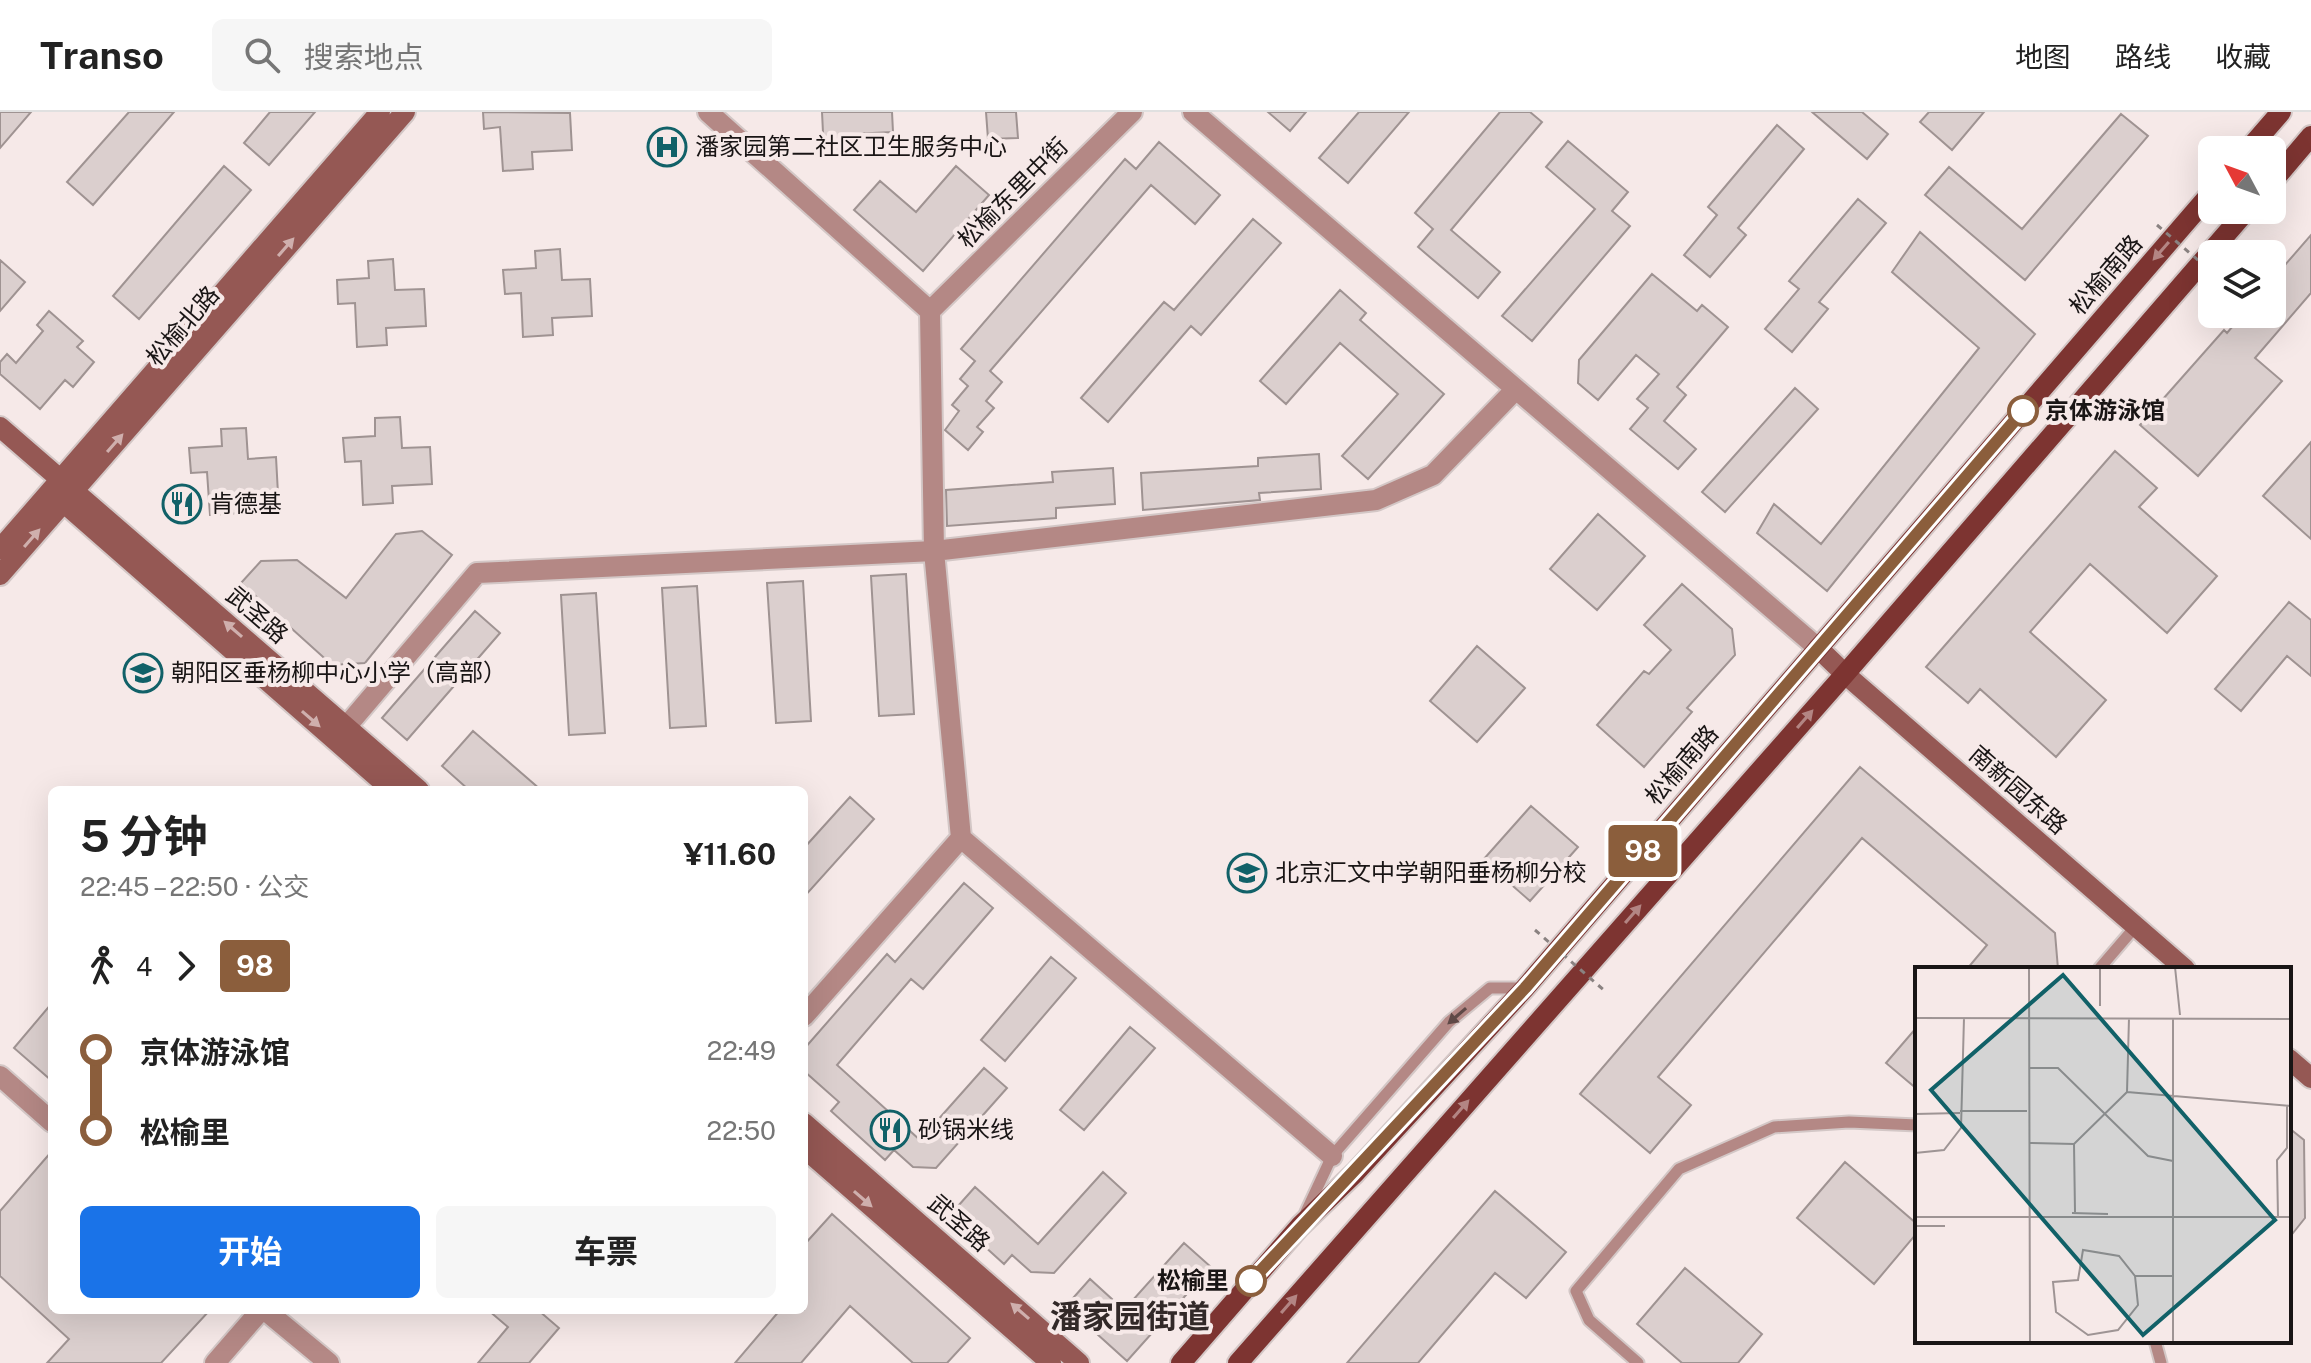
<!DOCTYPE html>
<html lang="zh">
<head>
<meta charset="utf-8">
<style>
	body { margin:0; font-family:"Public Sans","Noto Sans SC",sans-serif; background:#f6f6f6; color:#222; height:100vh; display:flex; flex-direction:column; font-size:30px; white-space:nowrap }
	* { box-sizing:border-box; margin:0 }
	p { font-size:26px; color:#767676 }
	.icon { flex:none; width:44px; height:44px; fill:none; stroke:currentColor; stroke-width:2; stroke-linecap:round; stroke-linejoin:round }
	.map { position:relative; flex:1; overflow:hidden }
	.drawer { position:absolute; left:48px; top:674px; width:760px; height:528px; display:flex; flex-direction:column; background:#fff; border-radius:12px; box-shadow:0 8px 32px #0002 }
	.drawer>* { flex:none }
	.badge { padding:0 16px; border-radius:6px; font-size:28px; line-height:52px }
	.needle { width:52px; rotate:311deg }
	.fabs { position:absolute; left:2198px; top:24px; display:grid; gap:16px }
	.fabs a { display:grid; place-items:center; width:88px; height:88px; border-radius:12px; background:#fff; box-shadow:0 8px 32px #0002; font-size:40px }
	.map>.badge { position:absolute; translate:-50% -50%; box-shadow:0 0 0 4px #fff }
	.legs { display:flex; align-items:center; gap:12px; height:88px; padding:0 32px; font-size:26px }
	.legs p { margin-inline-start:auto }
	.headline { display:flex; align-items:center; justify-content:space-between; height:136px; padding:0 32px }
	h1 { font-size:44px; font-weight:700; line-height:60px }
	.primary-button { display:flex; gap:16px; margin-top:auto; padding:16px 32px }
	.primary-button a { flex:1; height:92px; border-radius:12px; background:#1a73e8; color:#fff; font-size:32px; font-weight:700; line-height:92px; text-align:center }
	.primary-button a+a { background:#f6f6f6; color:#222 }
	ul { padding:0 32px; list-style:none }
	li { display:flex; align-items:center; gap:28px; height:80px; font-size:30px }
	li i { display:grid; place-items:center; width:12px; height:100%; margin:0 10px; background:currentColor }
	li i::after { content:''; width:20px; height:20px; margin:-10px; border:6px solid; border-radius:50%; background:#fff }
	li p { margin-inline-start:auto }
	li:first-child i { background:linear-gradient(#0000 50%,currentColor 0) }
	li:last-child i { background:linear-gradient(currentColor 50%,#0000 0) }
	header { display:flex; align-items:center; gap:48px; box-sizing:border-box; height:112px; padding:0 40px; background:#fff; border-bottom:2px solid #e0e0e0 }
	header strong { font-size:38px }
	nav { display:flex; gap:44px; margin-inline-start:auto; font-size:28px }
	.search { width:560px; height:72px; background:#f6f6f6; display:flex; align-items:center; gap:20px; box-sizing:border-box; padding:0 28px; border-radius:12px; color:#767676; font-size:30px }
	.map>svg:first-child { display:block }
</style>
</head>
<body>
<header>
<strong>Transo</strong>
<div class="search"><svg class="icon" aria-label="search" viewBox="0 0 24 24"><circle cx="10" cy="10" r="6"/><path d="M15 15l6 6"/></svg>搜索地点</div>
<nav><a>地图</a><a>路线</a><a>收藏</a></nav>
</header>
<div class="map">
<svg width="2311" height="1251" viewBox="0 0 2311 1251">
	<rect width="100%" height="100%" fill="#f6e9e8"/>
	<path fill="#dbcfce" stroke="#9f9392" stroke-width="2" d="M0,0H31L0,36Z
		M129,0H174L93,93L67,70Z
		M270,0H315L269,53L244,31Z
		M483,0L570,1L572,38L532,40L533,57L503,59L500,15L484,17Z
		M822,0H892L893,20L853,22L854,39L824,41Z
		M986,0H1016L1018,26L988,27Z
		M1268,0H1306L1290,19Z
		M1359,0H1409L1348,71L1319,46Z
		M1500,0H1530L1542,10L1451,118L1500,160L1478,186L1418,135L1433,117L1415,101Z
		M1812,0H1862L1888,22L1867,47Z
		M1929,0H1984L1952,38L1920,10Z
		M2121,2L2148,24L2025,168L1925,83L1949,55L2022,117Z
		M1777,13L1804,37L1738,116L1746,123L1710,165L1684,143L1717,103L1708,95Z
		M1568,29L1628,80L1612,99L1630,114L1532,229L1502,204L1595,97L1546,55Z
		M1159,30L1220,83L1195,112L1151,73L990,259L1002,270L986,289L994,296L977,315L983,320L968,338L945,318L959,299L952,293L968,274L960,267L975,249L961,237L1125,47L1136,57Z
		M224,54L251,78L139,207L113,184Z
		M956,54L989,83L923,159L854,98L880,69L916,100Z
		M1858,87L1886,111L1819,190L1828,197L1792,240L1765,217L1799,177L1789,169Z
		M1253,107L1281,131L1201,223L1191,214L1108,310L1081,286L1164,190L1174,198Z
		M1920,120L2035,222L1827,479L1757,421L1774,392L1821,432L1979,236L1892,160Z
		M2311,123V181L2255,246L2282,269L2198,364L2140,313L2224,218L2227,221L2243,202H2272V168Z
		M560,137L562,168L590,167L592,204L552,206L553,223L523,225L521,181L505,182L503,158L536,156L535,139Z
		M393,147L395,178L424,177L426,214L386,216L387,233L357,235L355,191L338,192L337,168L369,166L368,149Z
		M0,148L25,170L0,199Z
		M1652,162L1697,199L1702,193L1728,215L1677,275L1686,283L1664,309L1696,337L1678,357L1630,317L1648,296L1637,287L1659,262L1636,243L1598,288L1578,271L1579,248Z
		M1340,178L1366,201L1360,208L1444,282L1368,367L1342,344L1398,282L1340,231L1286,292L1260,269Z
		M49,199L83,229L77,235L94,250L73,275L65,268L40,297L0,262V250L7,242L16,251L43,219L37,213Z
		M1795,276L1818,297L1725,400L1702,380Z
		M400,305L402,336L430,335L432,372L392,374L393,391L363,393L361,349L345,350L343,326L375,324V306Z
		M246,316L248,347L276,345L278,382L238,385L239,401L210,403L207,360L191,361L189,336L222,334L221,317Z
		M2311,330V427L2263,384Z
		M2115,339L2157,376L2139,395L2217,464L2167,521L2090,452L2030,520L2106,588L2056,645L1980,577L1968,591L1926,555Z
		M1319,342L1321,377L1259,381L1260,388L1143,398L1141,361L1258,354V346Z
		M1113,356L1115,392L1056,396V406L947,414L946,378L1053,370L1052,360Z
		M1598,402L1645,444L1597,498L1550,457Z
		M422,419L452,443L365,551L332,553L241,471L261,449L297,448L346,486L396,422Z
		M906,462L914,602L879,604L871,464Z
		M803,469L811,609L776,611L767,471Z
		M1682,472L1732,517L1735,543L1687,596L1692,600L1644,655L1597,613L1644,559L1649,562L1671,538L1644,513Z
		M697,474L706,614L670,616L662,476Z
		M596,481L605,621L569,623L561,483Z
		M2289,490L2311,508V564L2287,544L2241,599L2215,577Z
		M475,499L500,521L407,628L382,606Z
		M1477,534L1525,576L1477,630L1430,589Z
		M473,619L541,678H469L442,654Z
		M1860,655L2055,821L2058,857H1967L1987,833L1862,726L1658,965L1691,993L1650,1041L1580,982Z
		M850,685L874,707L804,785V736Z
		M1531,694L1578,735L1530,789L1483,748Z
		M964,771L993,796L923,877L911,867L837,953L920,1028L984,956L1007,976L936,1056L913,1055L894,1038L885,1048L831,999L839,990L804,959V937L887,842L895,850Z
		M1051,845L1076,866L1005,949L981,928Z
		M52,891V969L14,936Z
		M1130,915L1155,936L1084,1018L1060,998Z
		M1917,915V977L1886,951Z
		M2289,1016L2304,1028L2305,1106L2289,1126Z
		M52,1039V1198H210L161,1251H47L69,1227L0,1164V1099Z
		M1845,1050L1917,1112V1121L1874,1172L1797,1106Z
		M1103,1060L1126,1081L1054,1161L1031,1160L1012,1143L1004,1152L950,1103L975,1075L1038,1132Z
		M1495,1079L1566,1140L1526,1186L1495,1161L1418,1251H1347Z
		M832,1102L970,1226L947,1251H913L850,1194L801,1251H735L780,1198H804V1133Z
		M1184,1131L1211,1155L1127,1249L1066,1194L1090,1167L1124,1198Z
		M1685,1156L1762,1222L1738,1251H1682L1637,1212Z
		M488,1198H538L559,1216L529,1251H478L508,1215Z"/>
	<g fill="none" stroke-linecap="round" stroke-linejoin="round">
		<defs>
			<path id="lane" d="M2099,857L2136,814
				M1306,1100L1332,1044L1449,910L1490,876H1524
				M2155,1229L2161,1251
				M1638,1251L1589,1208L1576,1179L1679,1057L1774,1015L1849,1010L1917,1013"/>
			<path id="street" d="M708,0L930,199L934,439L961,726L804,904
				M1193,0L1818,536
				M930,199L1132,0
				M346,615L477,461L934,439L1376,388L1433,363L1515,278
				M961,726L1332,1044
				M0,964L52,1010
				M265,1198L329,1251
				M215,1251L261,1198"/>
			<path id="secondary" d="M0,315L419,678
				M62,376L63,390L392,678
				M0,437L380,0
				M0,463L405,0
				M1818,536L1845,562L2185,857
				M2289,947L2311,966
				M804,1011L1079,1251
				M804,1036L1051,1251"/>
			<path id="primary" d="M2248,38L2281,0
				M2272,70L2311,24
				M1181,1251L1300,1114L1355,1061L1525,876L2212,80
				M1238,1251L1845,562L2247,98"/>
		</defs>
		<use href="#lane" stroke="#d3c7c6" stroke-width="15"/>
		<use href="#street" stroke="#d3c7c6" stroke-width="24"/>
		<use href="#secondary" stroke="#d3c7c6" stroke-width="24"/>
		<use href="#primary" stroke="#d3c7c6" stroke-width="24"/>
		<use href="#lane" stroke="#b48885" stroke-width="11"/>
		<use href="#street" stroke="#b48885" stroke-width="20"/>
		<use href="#secondary" stroke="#955854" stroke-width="20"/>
		<use href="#primary" stroke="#7d3431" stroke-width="20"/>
		<path stroke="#8a8281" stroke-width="3" stroke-dasharray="6 6" stroke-linecap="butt" d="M2157,113L2212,160
			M1535,818L1606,880"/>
	</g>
	<defs><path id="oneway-solid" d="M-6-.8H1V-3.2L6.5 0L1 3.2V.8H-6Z" transform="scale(2)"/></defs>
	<g fill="#cfafad">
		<use href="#oneway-solid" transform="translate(286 135) rotate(-49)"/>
		<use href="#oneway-solid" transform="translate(115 331) rotate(-49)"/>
		<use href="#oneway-solid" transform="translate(32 426) rotate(-49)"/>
		<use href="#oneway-solid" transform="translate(233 517) rotate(-139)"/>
		<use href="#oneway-solid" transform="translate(311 607) rotate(41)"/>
		<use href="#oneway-solid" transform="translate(863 1087) rotate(41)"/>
		<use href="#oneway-solid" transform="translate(1020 1199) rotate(-139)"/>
	</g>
	<g fill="#b38583">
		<use href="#oneway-solid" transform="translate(2161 139) rotate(131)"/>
		<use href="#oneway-solid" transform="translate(1805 607) rotate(-49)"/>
		<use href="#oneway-solid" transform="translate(1633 802) rotate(-49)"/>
		<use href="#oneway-solid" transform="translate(1461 997) rotate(-49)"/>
		<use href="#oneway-solid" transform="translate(1289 1192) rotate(-49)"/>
	</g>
	<use fill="#5f4947" href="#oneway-solid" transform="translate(1457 904) rotate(139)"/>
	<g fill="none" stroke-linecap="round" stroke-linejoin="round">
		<defs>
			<path id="line-1" d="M1251,1169L1525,876L2023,299"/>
		</defs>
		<use href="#line-1" stroke="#fff" stroke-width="18"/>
		<use href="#line-1" stroke="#8b5e3c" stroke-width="12"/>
	</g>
	<defs>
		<symbol id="hospital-ring" viewBox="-11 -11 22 22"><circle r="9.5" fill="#f6e9e8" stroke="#116168" stroke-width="1.5"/><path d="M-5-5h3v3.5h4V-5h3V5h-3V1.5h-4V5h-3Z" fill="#116168"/></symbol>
		<symbol id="restaurant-ring" viewBox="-11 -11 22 22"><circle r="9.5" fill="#f6e9e8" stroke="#116168" stroke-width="1.5"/><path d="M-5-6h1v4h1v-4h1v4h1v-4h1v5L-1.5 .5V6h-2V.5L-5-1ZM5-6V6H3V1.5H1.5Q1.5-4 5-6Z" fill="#116168"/></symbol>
		<symbol id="school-ring" viewBox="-11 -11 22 22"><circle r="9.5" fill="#f6e9e8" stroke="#116168" stroke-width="1.5"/><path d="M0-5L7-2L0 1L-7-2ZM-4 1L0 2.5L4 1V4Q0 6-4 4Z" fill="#116168"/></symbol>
	</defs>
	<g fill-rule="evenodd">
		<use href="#hospital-ring" x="645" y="13" width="44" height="44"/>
		<use href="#restaurant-ring" x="160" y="370" width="44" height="44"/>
		<use href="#school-ring" x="121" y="539" width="44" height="44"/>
		<use href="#school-ring" x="1225" y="739" width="44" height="44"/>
		<use href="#restaurant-ring" x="868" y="996" width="44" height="44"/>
	</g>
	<g fill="#fff" stroke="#8b5e3c" stroke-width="4">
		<circle cx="2023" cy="299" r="14"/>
		<circle cx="1251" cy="1169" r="14"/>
	</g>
	<g text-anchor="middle" stroke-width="8" stroke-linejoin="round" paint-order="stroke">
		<g font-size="24" fill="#191515" stroke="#f6e9e8" text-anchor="start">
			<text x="695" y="43">潘家园第二社区卫生服务中心</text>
			<text x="210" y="400">肯德基</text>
			<text x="171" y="569">朝阳区垂杨柳中心小学（高部）</text>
			<text x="1275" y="769">北京汇文中学朝阳垂杨柳分校</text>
			<text x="918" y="1026">砂锅米线</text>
		</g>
		<g font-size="24" fill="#191515" stroke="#f6e9e8">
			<text transform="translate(1013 81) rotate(-45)" y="8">松榆东里中街</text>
			<text transform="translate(2106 163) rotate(-49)" y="8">松榆南路</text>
			<text transform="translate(183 214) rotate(-49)" y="8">松榆北路</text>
			<text transform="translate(257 503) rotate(41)" y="8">武圣路</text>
			<text transform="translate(1682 653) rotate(-49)" y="8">松榆南路</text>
			<text transform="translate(2018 678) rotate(41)" y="8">南新园东路</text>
			<text transform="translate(959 1111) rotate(41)" y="8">武圣路</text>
		</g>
		<g font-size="24" font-weight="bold" fill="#191515" stroke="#f6e9e8" text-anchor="start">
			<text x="2045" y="307">京体游泳馆</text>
			<text x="1229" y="1177" text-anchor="end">松榆里</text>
		</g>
		<g font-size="32" font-weight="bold" fill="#322928" stroke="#f6e9e8">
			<text x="1130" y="1216">潘家园街道</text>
		</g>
	</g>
	<g transform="translate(1915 855)">
		<rect width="376" height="376" fill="#f6e9e8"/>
		<path fill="none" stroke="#9e9494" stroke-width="2" d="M114,0L115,376M185,0V39M260,0L265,48M0,51L376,52M258,51V376M115,101H143L233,189L258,194M212,125L376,139M45,144H112M0,147L45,146M115,176L159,177L212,125L214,51M159,177L160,245M0,186L29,183L46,161L49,51M157,246L193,247M0,250H376M363,250L362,193L372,181V139M0,259H30M220,309L223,338L203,363L173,368L141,345L138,315L163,313L168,283L204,289L220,309H258"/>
		<path fill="#116168" fill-opacity="0.15" stroke="#116168" stroke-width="4" d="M148,8L360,253L228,368L16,123Z"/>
		<rect width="376" height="376" fill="none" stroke="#191515" stroke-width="4"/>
	</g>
</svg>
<div class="fabs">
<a><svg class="needle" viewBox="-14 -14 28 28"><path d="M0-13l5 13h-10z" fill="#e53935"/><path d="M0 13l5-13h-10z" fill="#767676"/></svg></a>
<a><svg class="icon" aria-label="layers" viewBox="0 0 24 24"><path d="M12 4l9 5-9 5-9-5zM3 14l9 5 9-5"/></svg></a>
</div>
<b class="badge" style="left:1643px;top:739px;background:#8b5e3c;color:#fff">98</b>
<section class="drawer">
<div class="headline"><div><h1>5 分钟</h1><p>22:45 – 22:50 · 公交</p></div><b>¥11.60</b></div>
<div class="legs"><svg class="icon" aria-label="walk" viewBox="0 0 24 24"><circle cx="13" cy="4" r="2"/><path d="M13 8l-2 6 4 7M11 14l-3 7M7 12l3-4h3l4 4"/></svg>4<svg class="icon" aria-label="forward" viewBox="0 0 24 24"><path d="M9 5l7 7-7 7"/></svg><b class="badge" style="background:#8b5e3c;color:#fff">98</b></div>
<ul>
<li><i style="color:#8b5e3c"></i><b>京体游泳馆</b><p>22:49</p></li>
<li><i style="color:#8b5e3c"></i><b>松榆里</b><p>22:50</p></li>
</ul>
<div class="primary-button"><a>开始</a><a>车票</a></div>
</section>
</div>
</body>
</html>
